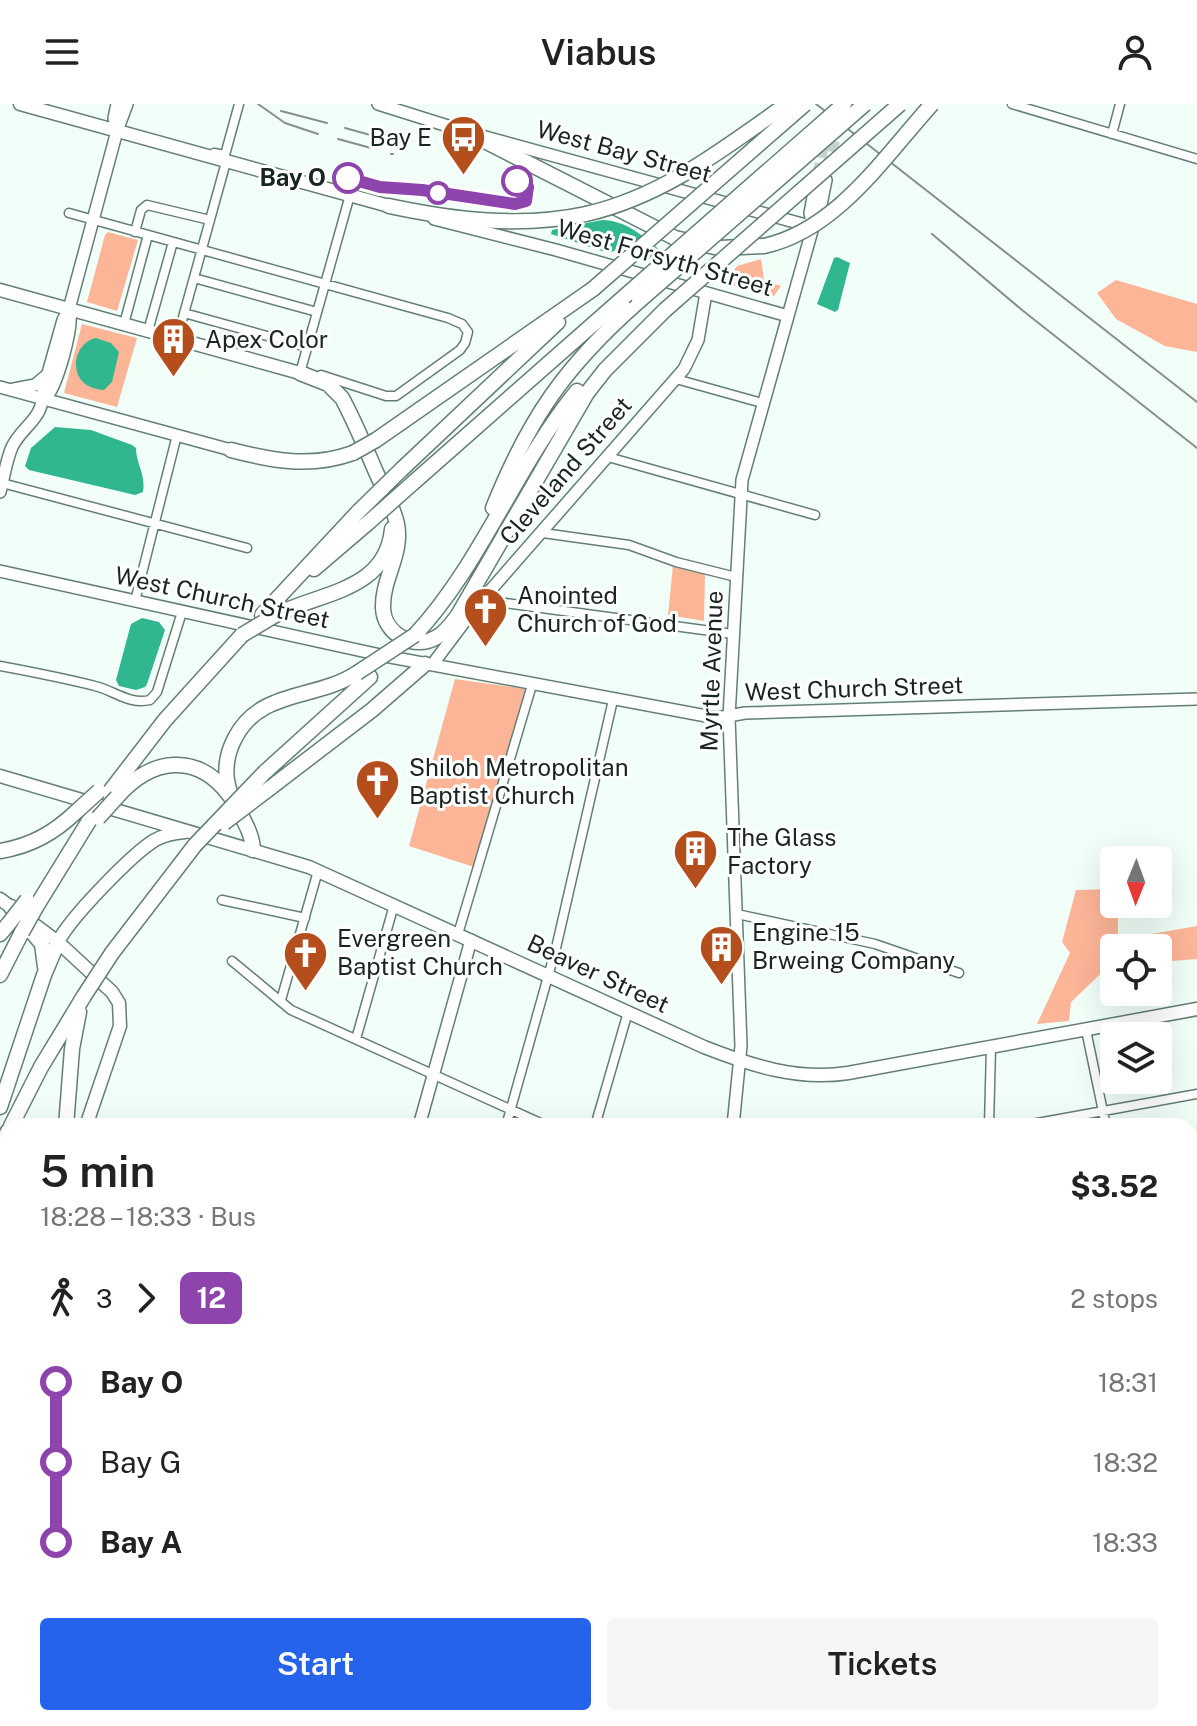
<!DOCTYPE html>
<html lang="en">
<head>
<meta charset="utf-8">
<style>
	body { margin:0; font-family:"Public Sans",sans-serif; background:#f6f6f6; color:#222; height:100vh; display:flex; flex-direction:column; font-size:30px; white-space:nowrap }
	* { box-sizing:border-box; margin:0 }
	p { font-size:26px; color:#767676 }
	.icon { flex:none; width:44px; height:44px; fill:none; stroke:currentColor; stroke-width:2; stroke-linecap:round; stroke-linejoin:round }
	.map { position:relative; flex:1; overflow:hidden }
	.drawer { position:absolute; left:0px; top:1014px; width:1198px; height:608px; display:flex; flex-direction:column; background:#fff; border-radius:24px 24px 0 0; box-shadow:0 8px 32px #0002 }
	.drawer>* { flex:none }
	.badge { padding:0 16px; border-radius:12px; font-size:28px; line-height:52px }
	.needle { width:52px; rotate:181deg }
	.buttons { position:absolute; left:1100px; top:742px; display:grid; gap:16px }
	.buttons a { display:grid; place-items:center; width:72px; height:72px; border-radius:8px; background:#fff; box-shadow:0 8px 32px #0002; font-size:40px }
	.map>.badge { position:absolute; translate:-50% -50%; box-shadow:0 0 0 4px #fff }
	.legs { display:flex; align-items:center; gap:12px; height:88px; padding:0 40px; font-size:26px }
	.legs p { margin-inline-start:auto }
	.summary { display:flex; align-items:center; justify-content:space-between; height:136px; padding:0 40px }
	h1 { font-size:44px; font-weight:600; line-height:60px }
	.button { display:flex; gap:16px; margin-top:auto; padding:16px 40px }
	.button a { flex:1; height:92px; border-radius:8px; background:#2563eb; color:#fff; font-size:32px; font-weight:600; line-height:92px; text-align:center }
	.button a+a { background:#f6f6f6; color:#222 }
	ul { padding:0 40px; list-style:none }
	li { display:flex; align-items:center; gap:28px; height:80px; font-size:30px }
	li i { display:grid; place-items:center; width:12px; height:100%; margin:0 10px; background:currentColor }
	li i::after { content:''; width:20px; height:20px; margin:-10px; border:6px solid; border-radius:50%; background:#fff }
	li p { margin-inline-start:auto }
	li:first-child i { background:linear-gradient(#0000 50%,currentColor 0) }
	li:last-child i { background:linear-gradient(currentColor 50%,#0000 0) }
	header { display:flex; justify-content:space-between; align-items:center; height:104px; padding:0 40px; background:#fff; font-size:36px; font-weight:600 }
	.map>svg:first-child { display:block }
</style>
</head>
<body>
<header><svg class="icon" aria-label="menu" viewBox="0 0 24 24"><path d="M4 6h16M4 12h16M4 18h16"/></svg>Viabus<svg class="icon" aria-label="person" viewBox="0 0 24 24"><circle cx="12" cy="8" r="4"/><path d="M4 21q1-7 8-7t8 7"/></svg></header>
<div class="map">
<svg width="1197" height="1622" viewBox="0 0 1197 1622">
	<rect width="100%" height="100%" fill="#f2fff9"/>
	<path fill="#fcb597" d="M108,128L138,136L117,207L87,198L105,131Z
		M761,155L764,176L781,182L774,192L725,179L737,162Z
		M1116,176L1197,200V248L1165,242L1116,215L1097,189Z
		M82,220L137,234L117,303L64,289Z
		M673,461L705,470L704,517L668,511Z
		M455,575L527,585L474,763L409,742Z
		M1114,785V800H1140L1118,814V836L1197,822V855L1158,858V844H1114V857L1071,898L1069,917L1037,920L1070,849L1062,838L1076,786Z"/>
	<path fill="#31b78f" d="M602,116C626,116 644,133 661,147L652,156L639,152L624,138L614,147L608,149L551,130L552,126Z
		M837,153L850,159L838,206L835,208L817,200L834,154Z
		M96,234L111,239L119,248L112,278L104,286C65,284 71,239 96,234Z
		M55,323L91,326L132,341L136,344C136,360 146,370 143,388L135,391L29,366L25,362L31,344Z
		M142,514L159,518L165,526L147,580L145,583L136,586L119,582L116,576L131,520Z"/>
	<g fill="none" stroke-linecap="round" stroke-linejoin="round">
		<path stroke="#c7d3ce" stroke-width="11" stroke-dasharray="11 5.5" stroke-linecap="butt" d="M829,64L837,22
			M818,70L825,32"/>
		<defs>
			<path id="street" d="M1012,0L1197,55
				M1112,30L1120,0
				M214,49L225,51L239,0
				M69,109L448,214L462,220L468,228L465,239L460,246L396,292H386L321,271
				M135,128L141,106L147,101L210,116
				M194,174L317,208
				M184,209L307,243
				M124,220L148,131
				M148,227L173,138
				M177,235L226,58
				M303,269H300L350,91
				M676,275L762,299
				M608,353L815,411
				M2,379L247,444
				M543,429L629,441L676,458L736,473
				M483,496L733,530
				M135,497L177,331
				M0,562C32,568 63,574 95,582C113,586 129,601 150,596L157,588L182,508
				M222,796L305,814
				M737,810L875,840L959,869
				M458,830L532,581
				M232,857L291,906L547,1022
				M281,896L318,767
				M1086,926L1106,1022
				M356,935L394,801
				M506,1022L556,844L613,596
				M595,1022L628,908
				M989,1022L991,943
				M1021,1022L1197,990
				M1190,1076L1197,1075
				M1190,1149L1197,1148
				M1190,1224L1197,1223
				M1190,1309L1197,1308
				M1190,1393L1197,1392
				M0,1428H8
				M1190,1485L1197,1522
				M1190,1532L1197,1533
				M0,1598H8
				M77,1614V1622
				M160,1614V1622
				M1128,1614L1136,1618
				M368,1622V1614
				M507,1622V1614
				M793,1622V1614
				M861,1622V1614"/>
			<path id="secondary" d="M378,0L467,28L813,123
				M117,26L114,14L117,0
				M434,115L556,146L788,212
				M813,123L810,109L817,72
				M0,283L231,346
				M14,285L35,281L48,270
				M44,295C56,288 75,219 69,205
				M0,388C4,373 6,357 12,343C22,322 44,315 43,287L63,216L69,205L117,27L127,0
				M0,467L385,552L717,614L745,609L1197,595
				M432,561L474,505L684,265L698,236L706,189
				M419,1022L471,836
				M733,1022L741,942L729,613L742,376L813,123L819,111L826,76
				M678,1614V1622"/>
			<path id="primary" d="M20,0L389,102
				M0,186L300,269
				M0,672L309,763L704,943C750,961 797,977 848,969L1197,905
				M0,795L58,838L112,888L119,899L120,922L86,1022
				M58,838C70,814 132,750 155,736C164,731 174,729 185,728
				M0,1054L8,1061
				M923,1614L940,1622"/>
			<path id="highway" d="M467,28L675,134L719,144L764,142
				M389,102C455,116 520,124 586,110
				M300,269L328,280L342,294C355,318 365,343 376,368C383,384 393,402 397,420C403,451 382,474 383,504C384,530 414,547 437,533C446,528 452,519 458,511L587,289L605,266L665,206
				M376,336L593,185
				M231,346C273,357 311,364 353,349
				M402,365L558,218
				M414,378L624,193
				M493,404C529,314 566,261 639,197
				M314,465L369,418
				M262,511L359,407
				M272,513C317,488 386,489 392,425
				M415,531C482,459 515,363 577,287
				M265,668L370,573
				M270,684L372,606L425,560
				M108,690L165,616L242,531
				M117,693C151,654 197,647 230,692
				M253,746C252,720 230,701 227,676C225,661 228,647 235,634C260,585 316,596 357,569
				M0,747C31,742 54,729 77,707
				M11,803L42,840L45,863
				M36,803L92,712
				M0,830L10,818
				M112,849L195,741
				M0,871L22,828
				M0,1003L44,871L58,838
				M11,1022L41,963L84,892
				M66,1022L72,945L79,908
				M0,1045L8,1027
				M0,1125L8,1114"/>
		</defs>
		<use href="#street" stroke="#637f74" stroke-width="11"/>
		<use href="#secondary" stroke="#637f74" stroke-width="14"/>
		<use href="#primary" stroke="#637f74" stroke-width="15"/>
		<use href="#highway" stroke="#637f74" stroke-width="17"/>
		<use href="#street" stroke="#fff" stroke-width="8"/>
		<use href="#secondary" stroke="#fff" stroke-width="11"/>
		<use href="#primary" stroke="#fff" stroke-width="12"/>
		<use href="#highway" stroke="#fff" stroke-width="14"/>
		<path stroke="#84918b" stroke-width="2" d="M258,0L285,19L318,30
			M816,0L1197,298
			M281,7L327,19
			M345,24L374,32
			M338,35L371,44
			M395,38H396
			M391,50H393
			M932,130L1022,206L1197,344"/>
		<defs>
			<path id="highway-bridge" d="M586,110C664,92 723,45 787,0
				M764,142C837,126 884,53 932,0
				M593,185L805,0
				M624,193L844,0
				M639,197L865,0
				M665,206L900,0
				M353,349L376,336
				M359,407L402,365
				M369,418L414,378
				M242,531L272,513
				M357,569L415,531
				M77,707L99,687
				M98,714L117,693
				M224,719L270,684
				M195,741L265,668
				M10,818L27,796
				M22,828L36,803
				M84,892L112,849"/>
		</defs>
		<use href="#highway-bridge" stroke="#637f74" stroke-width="17" stroke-linecap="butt"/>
		<use href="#highway-bridge" stroke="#fff" stroke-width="14"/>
	</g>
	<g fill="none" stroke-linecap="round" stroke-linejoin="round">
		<defs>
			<path id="line-1" d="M348,74L380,83L422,86L515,100L526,97L528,83L517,77"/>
		</defs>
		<use href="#line-1" stroke="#fff" stroke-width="18"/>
		<use href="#line-1" stroke="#8e44ad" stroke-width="12"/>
	</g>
	<defs>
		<symbol id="bus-pin" viewBox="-11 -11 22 30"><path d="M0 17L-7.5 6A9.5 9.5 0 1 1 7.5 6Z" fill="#b44f1d" stroke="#fff"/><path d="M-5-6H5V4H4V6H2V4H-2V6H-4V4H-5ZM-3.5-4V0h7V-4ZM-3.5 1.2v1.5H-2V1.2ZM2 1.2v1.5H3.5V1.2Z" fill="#fff"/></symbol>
		<symbol id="building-pin" viewBox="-11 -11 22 30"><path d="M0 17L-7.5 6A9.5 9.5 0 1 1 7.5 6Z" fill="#b44f1d" stroke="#fff"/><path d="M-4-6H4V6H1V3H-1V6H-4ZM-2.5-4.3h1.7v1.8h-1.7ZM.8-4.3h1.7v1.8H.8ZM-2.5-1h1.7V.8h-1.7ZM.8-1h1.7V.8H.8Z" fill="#fff"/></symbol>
		<symbol id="church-pin" viewBox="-11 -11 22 30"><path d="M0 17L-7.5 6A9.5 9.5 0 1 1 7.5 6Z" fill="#b44f1d" stroke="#fff"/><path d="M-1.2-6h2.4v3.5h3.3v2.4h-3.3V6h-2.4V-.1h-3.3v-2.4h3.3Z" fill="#fff"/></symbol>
	</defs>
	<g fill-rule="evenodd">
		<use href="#bus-pin" x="438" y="8" width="51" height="69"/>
		<use href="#building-pin" x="148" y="210" width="51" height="69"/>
		<use href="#church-pin" x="460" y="480" width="51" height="69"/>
		<use href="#church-pin" x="352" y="652" width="51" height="69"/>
		<use href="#building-pin" x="670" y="722" width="51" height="69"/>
		<use href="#building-pin" x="696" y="818" width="51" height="69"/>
		<use href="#church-pin" x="280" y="824" width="51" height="69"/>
	</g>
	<g fill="#fff" stroke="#8e44ad" stroke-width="4">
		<circle cx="348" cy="74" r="14"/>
		<circle cx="517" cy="77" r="14"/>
		<circle cx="438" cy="89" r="10"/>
	</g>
	<g text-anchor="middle" stroke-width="6" stroke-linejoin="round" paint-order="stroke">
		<g font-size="24" fill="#192520" stroke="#fff" text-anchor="start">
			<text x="432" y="42" text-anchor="end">Bay E</text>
			<text x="205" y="244">Apex Color</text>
			<text x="517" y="500">Anointed<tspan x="517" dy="28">Church of God</tspan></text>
			<text x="409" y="672">Shiloh Metropolitan<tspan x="409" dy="28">Baptist Church</tspan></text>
			<text x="727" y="742">The Glass<tspan x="727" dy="28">Factory</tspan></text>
			<text x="752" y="837">Engine 15<tspan x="752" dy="28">Brweing Company</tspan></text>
			<text x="337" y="843">Evergreen<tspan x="337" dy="28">Baptist Church</tspan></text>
		</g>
		<g font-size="24" fill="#192520" stroke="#fff">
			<text transform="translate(624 48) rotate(15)" y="8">West Bay Street</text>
			<text transform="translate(665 154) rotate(16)" y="8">West Forsyth Street</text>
			<text transform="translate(566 367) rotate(-49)" y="8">Cleveland Street</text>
			<text transform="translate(222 494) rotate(12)" y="8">West Church Street</text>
			<text transform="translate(712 567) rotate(-88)" y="8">Myrtle Avenue</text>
			<text transform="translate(854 585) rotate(-2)" y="8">West Church Street</text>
			<text transform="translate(598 870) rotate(25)" y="8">Beaver Street</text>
		</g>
		<g font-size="24" font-weight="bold" fill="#192520" stroke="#fff" text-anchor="end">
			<text x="326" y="82">Bay O</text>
		</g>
	</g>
</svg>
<div class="buttons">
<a><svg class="needle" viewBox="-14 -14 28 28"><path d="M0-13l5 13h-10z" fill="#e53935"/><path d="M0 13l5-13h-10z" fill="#767676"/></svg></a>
<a><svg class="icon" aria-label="locate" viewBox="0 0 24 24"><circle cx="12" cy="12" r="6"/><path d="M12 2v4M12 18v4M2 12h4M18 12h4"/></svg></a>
<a><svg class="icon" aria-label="layers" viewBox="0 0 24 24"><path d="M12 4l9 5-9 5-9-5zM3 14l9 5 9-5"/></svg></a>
</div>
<section class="drawer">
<div class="summary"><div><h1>5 min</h1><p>18:28 – 18:33 · Bus</p></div><b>$3.52</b></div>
<div class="legs"><svg class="icon" aria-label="walk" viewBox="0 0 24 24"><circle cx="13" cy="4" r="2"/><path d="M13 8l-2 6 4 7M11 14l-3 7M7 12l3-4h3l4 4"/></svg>3<svg class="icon" aria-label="forward" viewBox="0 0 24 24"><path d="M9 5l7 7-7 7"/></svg><b class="badge" style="background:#8e44ad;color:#fff">12</b><p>2 stops</p></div>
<ul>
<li><i style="color:#8e44ad"></i><b>Bay O</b><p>18:31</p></li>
<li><i style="color:#8e44ad"></i><span>Bay G</span><p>18:32</p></li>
<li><i style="color:#8e44ad"></i><b>Bay A</b><p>18:33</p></li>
</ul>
<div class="button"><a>Start</a><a>Tickets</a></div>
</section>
</div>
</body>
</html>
